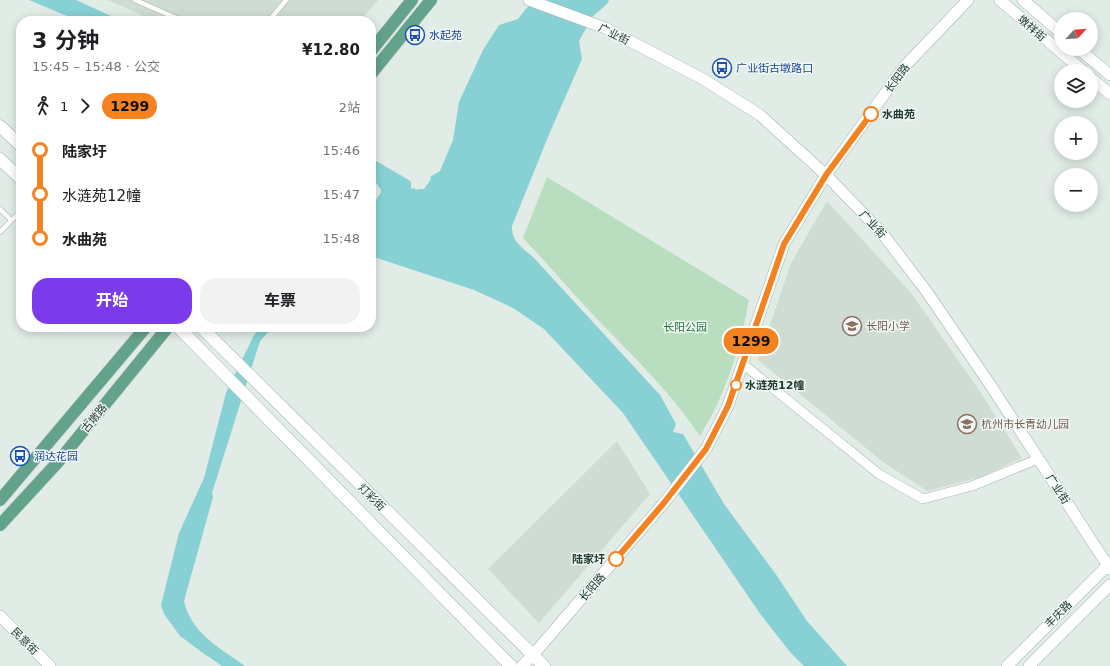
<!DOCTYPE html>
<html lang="zh">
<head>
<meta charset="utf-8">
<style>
	body { margin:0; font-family:"DejaVu Sans","Noto Sans SC",sans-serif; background:#f2f2f2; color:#202124; height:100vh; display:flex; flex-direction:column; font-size:15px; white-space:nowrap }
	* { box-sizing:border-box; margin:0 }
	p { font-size:13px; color:#757577 }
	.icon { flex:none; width:22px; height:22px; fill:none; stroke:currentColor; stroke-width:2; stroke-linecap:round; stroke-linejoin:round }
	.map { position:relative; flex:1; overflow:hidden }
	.details { position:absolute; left:16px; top:16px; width:360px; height:316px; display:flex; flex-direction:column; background:#fff; border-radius:16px; box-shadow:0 2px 10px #0003 }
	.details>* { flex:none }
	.badge { padding:0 8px; border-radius:13px; font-size:14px; line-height:26px }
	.needle { width:26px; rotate:64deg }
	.tools { position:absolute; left:1054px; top:12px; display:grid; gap:8px }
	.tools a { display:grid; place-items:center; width:44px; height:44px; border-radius:50%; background:#fff; box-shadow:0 2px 10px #0003; font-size:20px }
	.map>.badge { position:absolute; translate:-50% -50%; box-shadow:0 0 0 2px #fff }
	.legs { display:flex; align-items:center; gap:6px; height:44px; padding:0 16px; font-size:13px }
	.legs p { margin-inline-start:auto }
	.summary { display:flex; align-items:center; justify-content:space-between; height:68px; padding:0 16px }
	h1 { font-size:22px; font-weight:700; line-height:30px }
	.primary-button { display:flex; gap:8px; margin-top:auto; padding:8px 16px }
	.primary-button a { flex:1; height:46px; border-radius:16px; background:#7c3aed; color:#fff; font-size:16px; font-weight:700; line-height:46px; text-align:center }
	.primary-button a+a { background:#f2f2f2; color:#202124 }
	ul { padding:0 16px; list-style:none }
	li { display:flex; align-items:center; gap:14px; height:44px; font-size:15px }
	li i { display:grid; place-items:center; width:6px; height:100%; margin:0 5px; background:currentColor }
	li i::after { content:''; width:10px; height:10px; margin:-5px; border:3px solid; border-radius:50%; background:#fff }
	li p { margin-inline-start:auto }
	li:first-child i { background:linear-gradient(#0000 50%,currentColor 0) }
	li:last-child i { background:linear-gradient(currentColor 50%,#0000 0) }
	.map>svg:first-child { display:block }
</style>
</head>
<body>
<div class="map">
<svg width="1110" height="666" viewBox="0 0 1110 666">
	<rect width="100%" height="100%" fill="#e1ece6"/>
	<path fill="#cfdcd4" d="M108,0H378L360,21H155Z
		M827,201L911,293L979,390L1022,458L981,477L927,491L883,462L758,360L791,263Z
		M617,441L650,494L539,623L488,569Z"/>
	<path fill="#b9debf" d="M547,177L749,300C740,348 726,394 700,436C671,393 635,358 599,321C573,294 549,265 523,238Z"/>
	<path fill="#87d0d3" d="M29,0H76L122,21H79Z
		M533,0H609L607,4L593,16L579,41L582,59L550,132L512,226C511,241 522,248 533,257L660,395L676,424L673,432L683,434L724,504L777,576L807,621L847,666H804L790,652L761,615L623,413L544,329L513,308L474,290L371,256V207L380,194L381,190L377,184L371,180V158L407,179L411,182V189L414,188L416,190L419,189H424L431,179L430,177L440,171L453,140L459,102L483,50L499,25L518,19Z
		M261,327H273L260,341L212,493L213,497L184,601C191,633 220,648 245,666H222L203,653L180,636L164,614L161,605L179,533L204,478L226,393L254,335Z"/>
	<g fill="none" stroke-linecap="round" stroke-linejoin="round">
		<defs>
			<path id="service" d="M135,0L183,21
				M269,21L286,0
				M0,209L11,220
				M0,232L21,211"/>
			<path id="minor" d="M743,364L879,474L923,499L972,486L1038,459"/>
			<path id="tertiary" d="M529,0L605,28L703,79L760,115L826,175L882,233L927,292L991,386L1110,569
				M1000,0L1083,71
				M1023,0L1061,33
				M1079,49L1110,75
				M1091,78L1110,94
				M0,616L50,666
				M522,666L532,656L663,504L706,449L728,406L784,244L826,175L904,67L968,0
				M1007,666L1110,563
				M1029,666L1110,585"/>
			<path id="secondary" d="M0,126L21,146
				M0,159L21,179
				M178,327L511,666
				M201,327L544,666"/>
			<path id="primary" d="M371,51L412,0
				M371,74L431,0
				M0,500L146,327
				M0,525L58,462L168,327"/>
		</defs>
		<use href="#service" stroke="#a4b4ac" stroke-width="5.5"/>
		<use href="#minor" stroke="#a4b4ac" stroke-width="10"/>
		<use href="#tertiary" stroke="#a4b4ac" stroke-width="12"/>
		<use href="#secondary" stroke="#9fb8ac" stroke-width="13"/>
		<use href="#primary" stroke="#c1c9c6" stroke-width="13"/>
		<use href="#service" stroke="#fff" stroke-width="4.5"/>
		<use href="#minor" stroke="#fff" stroke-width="9"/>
		<use href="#tertiary" stroke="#fff" stroke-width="11"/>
		<use href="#secondary" stroke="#fff" stroke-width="12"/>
		<use href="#primary" stroke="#64a38b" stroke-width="12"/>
	</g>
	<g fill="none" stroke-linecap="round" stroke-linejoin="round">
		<defs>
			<path id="line-1" d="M616,559L663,504L706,449L728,406L784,244L826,175L871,114"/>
		</defs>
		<use href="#line-1" stroke="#fff" stroke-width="9"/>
		<use href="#line-1" stroke="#f58220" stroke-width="6"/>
	</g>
	<defs>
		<symbol id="bus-ring" viewBox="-11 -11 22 22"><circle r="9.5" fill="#f1f8f4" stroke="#1a4fb4" stroke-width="1.5"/><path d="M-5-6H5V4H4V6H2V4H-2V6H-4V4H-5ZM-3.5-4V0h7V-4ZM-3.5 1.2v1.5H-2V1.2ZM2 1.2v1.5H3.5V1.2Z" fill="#1a4fb4"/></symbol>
		<symbol id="school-ring" viewBox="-11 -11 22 22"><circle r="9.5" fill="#f1f8f4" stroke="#8d6e63" stroke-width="1.5"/><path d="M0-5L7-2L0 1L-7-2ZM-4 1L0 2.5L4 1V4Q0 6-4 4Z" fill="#8d6e63"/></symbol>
	</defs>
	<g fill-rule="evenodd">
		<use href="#bus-ring" x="404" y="24" width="22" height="22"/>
		<use href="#bus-ring" x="711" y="57" width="22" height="22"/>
		<use href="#school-ring" x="841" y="315" width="22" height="22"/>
		<use href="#school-ring" x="956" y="413" width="22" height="22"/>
		<use href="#bus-ring" x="9" y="445" width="22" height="22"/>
	</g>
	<g fill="#fff" stroke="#f58220" stroke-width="2">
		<circle cx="871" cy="114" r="7"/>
		<circle cx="736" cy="385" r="5"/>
		<circle cx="616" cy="559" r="7"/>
	</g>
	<g text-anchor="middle" stroke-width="3" stroke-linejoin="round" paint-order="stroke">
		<g font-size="11" fill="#213d32" stroke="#f1f8f4">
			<text transform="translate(1032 28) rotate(41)" y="4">墩祥街</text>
			<text transform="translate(614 34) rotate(26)" y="4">广业街</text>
			<text transform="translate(897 78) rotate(-53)" y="4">长阳路</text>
			<text transform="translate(873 224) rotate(47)" y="4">广业街</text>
			<text transform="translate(94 418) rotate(-51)" y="4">古墩路</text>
			<text transform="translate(1058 489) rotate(57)" y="4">广业街</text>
			<text transform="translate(372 497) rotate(45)" y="4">灯彩街</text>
			<text transform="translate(592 587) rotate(-49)" y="4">长阳路</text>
			<text transform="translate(1058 614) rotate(-45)" y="4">丰庆路</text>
			<text transform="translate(25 641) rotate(45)" y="4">民意街</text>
		</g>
		<g font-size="11" fill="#164399" stroke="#f1f8f4" text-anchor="start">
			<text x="429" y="39">水起苑</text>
			<text x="736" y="72">广业街古墩路口</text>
			<text x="34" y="460">润达花园</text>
		</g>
		<g font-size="11" font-weight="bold" fill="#213d32" stroke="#f1f8f4" text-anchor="start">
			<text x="882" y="118">水曲苑</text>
			<text x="745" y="389">水涟苑12幢</text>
			<text x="605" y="563" text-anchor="end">陆家圩</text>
		</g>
		<g font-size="11" fill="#785e54" stroke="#f1f8f4" text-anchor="start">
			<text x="866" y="330">长阳小学</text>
			<text x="981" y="428">杭州市长青幼儿园</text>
		</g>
		<g font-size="11" fill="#2a753e" stroke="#f1f8f4">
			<text x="685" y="331">长阳公园</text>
		</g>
	</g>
</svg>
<div class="tools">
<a><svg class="needle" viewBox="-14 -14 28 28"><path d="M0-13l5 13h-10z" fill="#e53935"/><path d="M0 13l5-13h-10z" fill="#757577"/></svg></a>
<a><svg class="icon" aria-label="layers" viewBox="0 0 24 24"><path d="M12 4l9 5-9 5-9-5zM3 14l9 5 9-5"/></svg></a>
<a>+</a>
<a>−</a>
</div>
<b class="badge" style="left:751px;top:341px;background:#f58220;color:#111">1299</b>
<section class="details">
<div class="summary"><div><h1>3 分钟</h1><p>15:45 – 15:48 · 公交</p></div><b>¥12.80</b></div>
<div class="legs"><svg class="icon" aria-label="walk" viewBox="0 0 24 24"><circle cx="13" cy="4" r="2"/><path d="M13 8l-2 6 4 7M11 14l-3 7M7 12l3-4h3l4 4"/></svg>1<svg class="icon" aria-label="forward" viewBox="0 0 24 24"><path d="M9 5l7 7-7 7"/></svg><b class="badge" style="background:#f58220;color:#111">1299</b><p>2站</p></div>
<ul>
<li><i style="color:#f58220"></i><b>陆家圩</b><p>15:46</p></li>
<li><i style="color:#f58220"></i><span>水涟苑12幢</span><p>15:47</p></li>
<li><i style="color:#f58220"></i><b>水曲苑</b><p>15:48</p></li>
</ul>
<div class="primary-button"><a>开始</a><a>车票</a></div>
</section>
</div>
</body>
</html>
